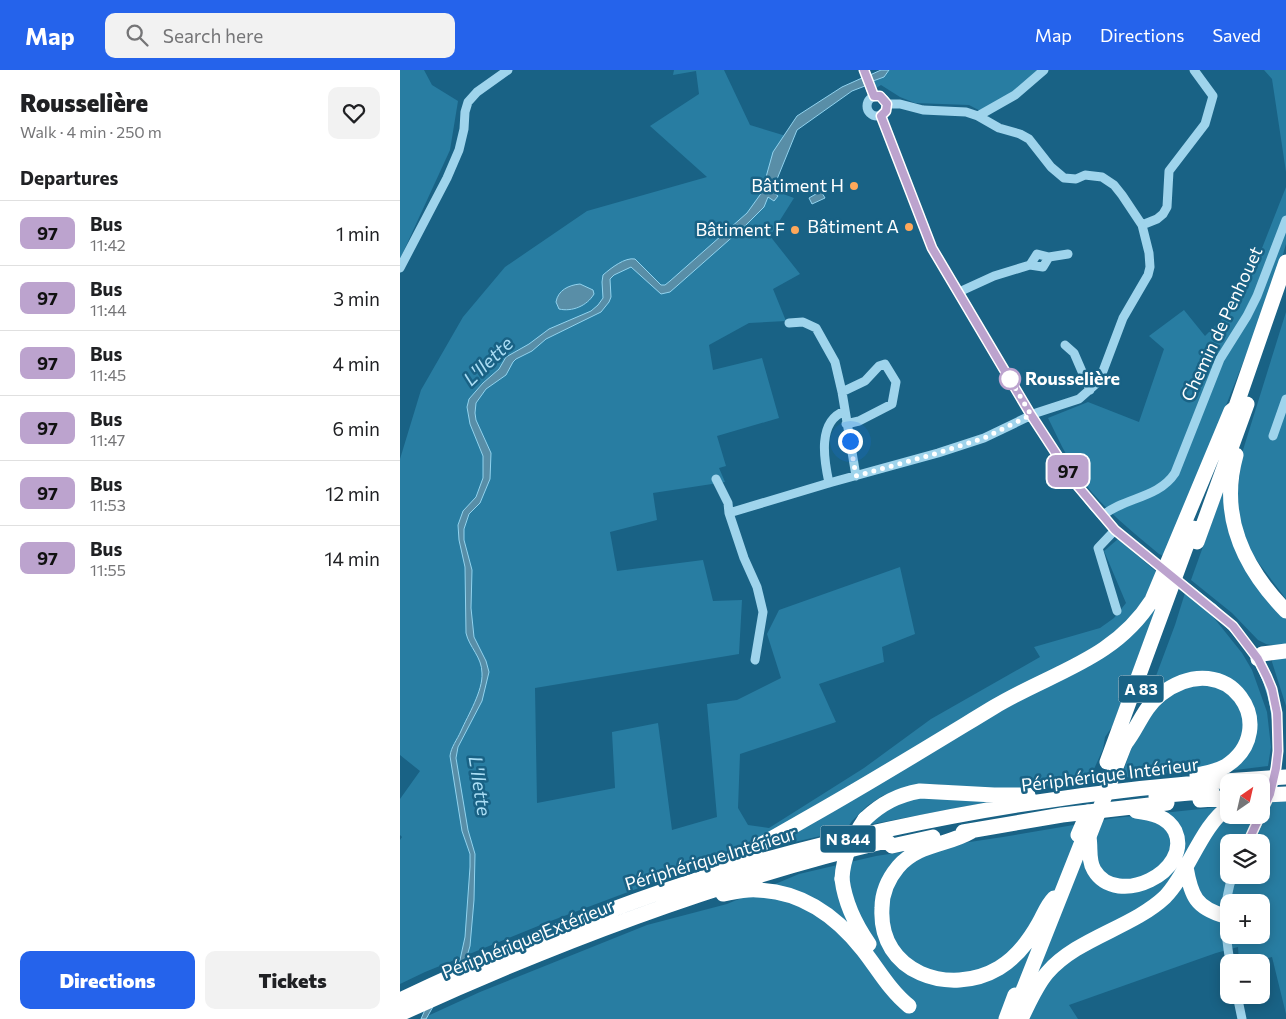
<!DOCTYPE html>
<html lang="en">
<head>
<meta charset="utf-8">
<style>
	body { margin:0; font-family:Commissioner,sans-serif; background:#f2f2f2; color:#202124; height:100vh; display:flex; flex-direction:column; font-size:19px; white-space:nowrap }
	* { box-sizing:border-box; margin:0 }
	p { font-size:16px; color:#757577 }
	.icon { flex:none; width:28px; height:28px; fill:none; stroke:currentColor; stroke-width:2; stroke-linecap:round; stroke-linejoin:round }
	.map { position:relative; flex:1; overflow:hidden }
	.panel { display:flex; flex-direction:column; background:#fff; width:400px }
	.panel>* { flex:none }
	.badge { padding:0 10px; border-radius:8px; font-size:18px; line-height:32px }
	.needle { width:32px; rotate:34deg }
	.tools { position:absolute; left:820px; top:704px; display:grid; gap:10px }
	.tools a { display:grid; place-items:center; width:50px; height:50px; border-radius:10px; background:#fff; box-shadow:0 2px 12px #0003; font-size:25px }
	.you { position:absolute; width:25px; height:25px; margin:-12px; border:4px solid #fff; border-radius:50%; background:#1a73e8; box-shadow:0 0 0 8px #1a73e833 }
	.map>.badge { position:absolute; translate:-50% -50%; box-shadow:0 0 0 2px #fff }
	h2 { padding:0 20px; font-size:19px; line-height:45px }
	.round { display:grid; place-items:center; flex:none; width:52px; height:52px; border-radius:10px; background:#f2f2f2 }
	.summary { display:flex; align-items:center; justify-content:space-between; height:85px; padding:0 20px }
	h1 { font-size:24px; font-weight:800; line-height:38px }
	.cta { display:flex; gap:10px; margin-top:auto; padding:10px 20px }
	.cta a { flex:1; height:58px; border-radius:10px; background:#2563eb; color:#fff; font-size:20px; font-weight:800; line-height:58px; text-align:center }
	.cta a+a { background:#f2f2f2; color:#202124 }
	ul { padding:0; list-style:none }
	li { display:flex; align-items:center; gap:15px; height:65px; padding:0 20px; border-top:1px solid #e0e0e0 }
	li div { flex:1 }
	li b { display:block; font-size:19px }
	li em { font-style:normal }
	li .badge { min-width:55px; font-weight:700; text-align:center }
	header { display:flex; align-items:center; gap:30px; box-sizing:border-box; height:70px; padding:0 25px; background:#2563eb; color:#fff }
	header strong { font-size:24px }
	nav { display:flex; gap:28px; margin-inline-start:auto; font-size:18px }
	.search { width:350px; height:45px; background:#f2f2f2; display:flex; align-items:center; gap:12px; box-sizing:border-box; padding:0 18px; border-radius:10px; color:#757577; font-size:19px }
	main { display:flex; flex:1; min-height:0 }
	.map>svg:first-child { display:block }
</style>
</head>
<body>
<header>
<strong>Map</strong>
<div class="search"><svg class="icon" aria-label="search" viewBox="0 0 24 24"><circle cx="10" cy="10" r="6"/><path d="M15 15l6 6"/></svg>Search here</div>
<nav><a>Map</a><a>Directions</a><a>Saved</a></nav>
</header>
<main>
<section class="panel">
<div class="summary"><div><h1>Rousselière</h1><p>Walk · 4 min · 250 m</p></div><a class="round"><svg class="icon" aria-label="heart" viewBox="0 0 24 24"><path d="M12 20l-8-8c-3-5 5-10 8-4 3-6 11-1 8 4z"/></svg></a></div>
<h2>Departures</h2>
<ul>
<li><span class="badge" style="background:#bca3ce;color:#111">97</span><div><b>Bus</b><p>11:42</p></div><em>1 min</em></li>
<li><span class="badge" style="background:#bca3ce;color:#111">97</span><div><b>Bus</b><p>11:44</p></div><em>3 min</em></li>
<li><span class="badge" style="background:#bca3ce;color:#111">97</span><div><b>Bus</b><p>11:45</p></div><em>4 min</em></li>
<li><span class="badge" style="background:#bca3ce;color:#111">97</span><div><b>Bus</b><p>11:47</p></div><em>6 min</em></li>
<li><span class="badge" style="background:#bca3ce;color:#111">97</span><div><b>Bus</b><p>11:53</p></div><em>12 min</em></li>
<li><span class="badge" style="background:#bca3ce;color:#111">97</span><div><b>Bus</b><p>11:55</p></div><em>14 min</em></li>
</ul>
<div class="cta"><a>Directions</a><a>Tickets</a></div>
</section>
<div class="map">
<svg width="886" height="949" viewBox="0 0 886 949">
	<rect width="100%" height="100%" fill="#196285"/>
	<path fill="#287da2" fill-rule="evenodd" d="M0,0H24L32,15L58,31L50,80L0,189Z
		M274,0H324L350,55L386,66L367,118L394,128L370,166L400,204L373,219L386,251L349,253L309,275L313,300L362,288L379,348L317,366L326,396L319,398L325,412L253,423L257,450L210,462L217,501L303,490L313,531L342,530L339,584L135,618L137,733L215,718L212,662L258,653L272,760L317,747L307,634L337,630L381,608L367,564L379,540L500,497L515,564L482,577L484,592L419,614L436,652L340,684L338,738L348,755L369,758L464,698L531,649L640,587L634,577L700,558L714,548L726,533L704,481L718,469L759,504L732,548L706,571L624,614L368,764L236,819L148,852L25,902L0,914V770L2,767L0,765V729L20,701L0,685V389L21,320L63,247L105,197L187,141L307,107L250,56L299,24L296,1L273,5Z
		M489,0H646L588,45L569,35L515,33L500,27L481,15L476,18L473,11L484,7Z
		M864,0H886V102L872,9Z
		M886,117V174L879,198L861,247L766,487L759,484C730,460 699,435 677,403C666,386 657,366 648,348L688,332L739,352L764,279L749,266L784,240L805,266L842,229Z
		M886,242V529L845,475L836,433L843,380Z
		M823,421L826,445L886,547V577L866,574L858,570L832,543L791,510Z
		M766,512L712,657L705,667L703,679L690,708L619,721L533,714L501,718L482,726L467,736L452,751L446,760L361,780L582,652L655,611L677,601Z
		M785,523L810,543L842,583L852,600L867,642L871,677L868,696L827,701L855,647L822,608L747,630L775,555Z
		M886,587V636L872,592L873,588Z
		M794,614L819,615L845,642L841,674L830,687L810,699L721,708L731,679L762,628Z
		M514,726L594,731L467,755L480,741Z
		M886,731V944L872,887L853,892H839L838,877L816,883L669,935L678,949H21L80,922L247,855L327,834L399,804L476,786L603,767L715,748L829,736V745H861V733ZM829,772H861V805H829ZM829,832H861V865H829Z"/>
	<path fill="#598ea7" stroke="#91d3ef" d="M481,0H489L484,7L473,11L470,5Z
		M462,8L465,16L452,21L397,60L373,119L374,123L378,126L374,131L368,127L364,137L346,155L278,215L270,222L261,224L231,197L214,205L210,209L211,227L209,232L201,242L146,269L132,281L116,289L113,292L106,305L86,319L76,333L75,343L76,350L91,383L90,409L80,433L69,444L64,459V470L72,500L71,538L74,567L86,591L89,602L82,631L58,677L56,688L68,760L75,784L74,830L70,876L62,903L34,935L26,949H21L37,912L58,899L65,867L70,797V784L62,761L50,686C51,677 57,670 61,661C68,645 83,621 82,603C82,587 69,577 66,563L65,497L59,470L58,455L63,441L76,427L83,408V386L70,354L67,337L69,329L83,313L99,299L106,287L129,274L149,259L191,241L198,235L203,228L202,212L203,205C211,198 225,187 235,189L261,215H265L270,211L347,143L365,118L366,107L373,82L397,46L442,17Z
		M421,121L425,128L412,134L409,128Z
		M180,214L193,220L194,224C187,236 172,242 159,239L156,232C158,220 169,215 180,214Z"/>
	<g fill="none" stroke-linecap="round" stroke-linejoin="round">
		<path stroke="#9fd4ec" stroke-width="9" d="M464,0L473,26
			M467 36a10 10 0 1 1 20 0a10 10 0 1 1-20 0Z
			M481,46L532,178L631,345L676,414L694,437L715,460L755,493
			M578,46L615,25L644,0
			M742,155L757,149L763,144L767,137L769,101L805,54L813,26L794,0
			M630,195L637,184L649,187
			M0,198L47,108L59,80L64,59L65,42L68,32L77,22L108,0
			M559,222L594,206L630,195L643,197L649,187L668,184
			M389,253L403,252L416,258L435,292L442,322L456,406
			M665,275L674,283L690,320
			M442,322L465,311L479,296L485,294L496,312L492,334L459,351L446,354
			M873,366L886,329
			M316,409L328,433L329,443L344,488L357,517L363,542L355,590
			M429,413C424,390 417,351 445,341
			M329,443L429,413L538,383L584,368L636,343L679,329L696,314L703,301L723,248L748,205L750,197L749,183L742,155L722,125L714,115L702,107L685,105L676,109L664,108L651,97L629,69L620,64L599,58L578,46L566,42L523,40L500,34H487
			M702,446C724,427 758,429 775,403L820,289L847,246L857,226L886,150
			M715,460L698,478L717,541
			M813,538C860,581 879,617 878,681
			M848,772L860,748
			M830,892C825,862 822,834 833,805
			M837,925L842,949"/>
		<path stroke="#fff" stroke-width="15" d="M833,345L886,192
			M836,385C819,446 843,497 886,541
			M797,472L847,334
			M858,589L862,584L886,581
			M725,674C738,658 743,638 761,624C829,573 883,659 826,696C817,701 807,703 797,705
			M707,692L793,458
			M861,725L886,724
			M756,726L812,721
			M800,730L829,728
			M465,749C482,733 498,725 520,721L594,725H628
			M572,761C547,776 519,773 498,797C488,809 482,823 482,838C478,903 550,927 599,898C617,887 629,871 639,853C644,844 647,835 654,828
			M563,762L662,745L767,733
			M689,767C691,778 688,790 694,800C717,839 793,801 775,761C767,746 751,743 736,741
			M487,771L492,776L533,767
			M321,795C352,781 381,763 411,746C473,711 533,674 594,637C652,602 714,590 752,530L831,341L836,337
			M786,797C791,826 796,838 825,846
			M442,809C445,833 455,854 469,874
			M323,824C334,822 346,819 357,820C401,821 436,846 463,880C478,899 490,921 509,936
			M0,930C114,876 232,827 353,793C527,744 706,716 886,707
			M616,938L685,764
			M0,944C157,872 318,811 486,771
			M606,949L615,925
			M621,949C629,933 636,916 647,903C677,868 732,858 765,827C788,804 802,754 829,737"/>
		<path stroke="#9fd4ec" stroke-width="9" d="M755,493L813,538
			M860,748L873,714L878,681"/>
		<path stroke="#fff" stroke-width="15" d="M690,764L725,674
			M678,765L688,742
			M442,809C443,786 453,767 465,749"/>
	</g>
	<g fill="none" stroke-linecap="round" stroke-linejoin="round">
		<defs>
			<path id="line" d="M464,0L474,26H480L487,34L486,41L481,46L532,178L631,345L676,414L715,460L833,556L858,589L867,607L872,619L877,643L878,681L876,698L870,724L848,772"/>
		</defs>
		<use href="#line" stroke="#fff" stroke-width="11"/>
		<use href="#line" stroke="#bca3ce" stroke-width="8"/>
		<path stroke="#fff" stroke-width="5" stroke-dasharray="0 9" d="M450,371L456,406L538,383L584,368L631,345L606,302L610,309"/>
	</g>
	<g fill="#ffa85a" stroke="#196285" stroke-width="2">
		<circle cx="454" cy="116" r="5"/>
		<circle cx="509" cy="157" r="5"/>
		<circle cx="395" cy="160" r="5"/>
	</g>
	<circle fill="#fff" stroke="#bca3ce" stroke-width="2.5" cx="610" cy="309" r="10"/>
	<g text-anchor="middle" stroke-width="5" stroke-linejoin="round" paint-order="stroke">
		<g fill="#196285" stroke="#bad0da" stroke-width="1">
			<rect x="718.5" y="605.5" width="45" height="27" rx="4"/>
			<rect x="420.5" y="755.5" width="55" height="27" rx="4"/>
		</g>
		<g font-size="16" font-weight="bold" fill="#fff">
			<text x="741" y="625">A 83</text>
			<text x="448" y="775">N 844</text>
		</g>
		<g font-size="18" fill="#fff" stroke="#196285" text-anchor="end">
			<text x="444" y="122">Bâtiment H</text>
			<text x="499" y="163">Bâtiment A</text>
			<text x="385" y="166">Bâtiment F</text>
		</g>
		<g font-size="18" fill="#fff" stroke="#196285">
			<text transform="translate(822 254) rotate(-65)" y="6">Chemin de Penhouet</text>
			<text transform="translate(710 705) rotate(-7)" y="6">Périphérique Intérieur</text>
			<text transform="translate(311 789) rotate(-17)" y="6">Périphérique Intérieur</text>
			<text transform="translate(128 869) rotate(-22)" y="6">Périphérique Extérieur</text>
		</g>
		<g font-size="18" font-weight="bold" fill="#fff" stroke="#196285" text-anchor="start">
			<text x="625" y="315">Rousselière</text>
		</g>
		<g font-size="19" font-style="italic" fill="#aaddf4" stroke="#196285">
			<text transform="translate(88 291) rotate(-44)" y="7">L'Ilette</text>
			<text transform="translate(80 716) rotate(81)" y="7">L'Ilette</text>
		</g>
	</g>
</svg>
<div class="tools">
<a><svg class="needle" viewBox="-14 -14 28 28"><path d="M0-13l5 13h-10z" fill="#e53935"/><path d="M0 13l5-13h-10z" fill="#757577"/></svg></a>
<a><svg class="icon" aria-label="layers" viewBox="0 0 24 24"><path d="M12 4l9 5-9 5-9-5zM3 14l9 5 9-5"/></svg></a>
<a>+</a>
<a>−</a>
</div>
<div class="you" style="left:450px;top:371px"></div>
<b class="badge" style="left:668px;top:401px;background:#bca3ce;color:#111">97</b>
</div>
</main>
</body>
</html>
